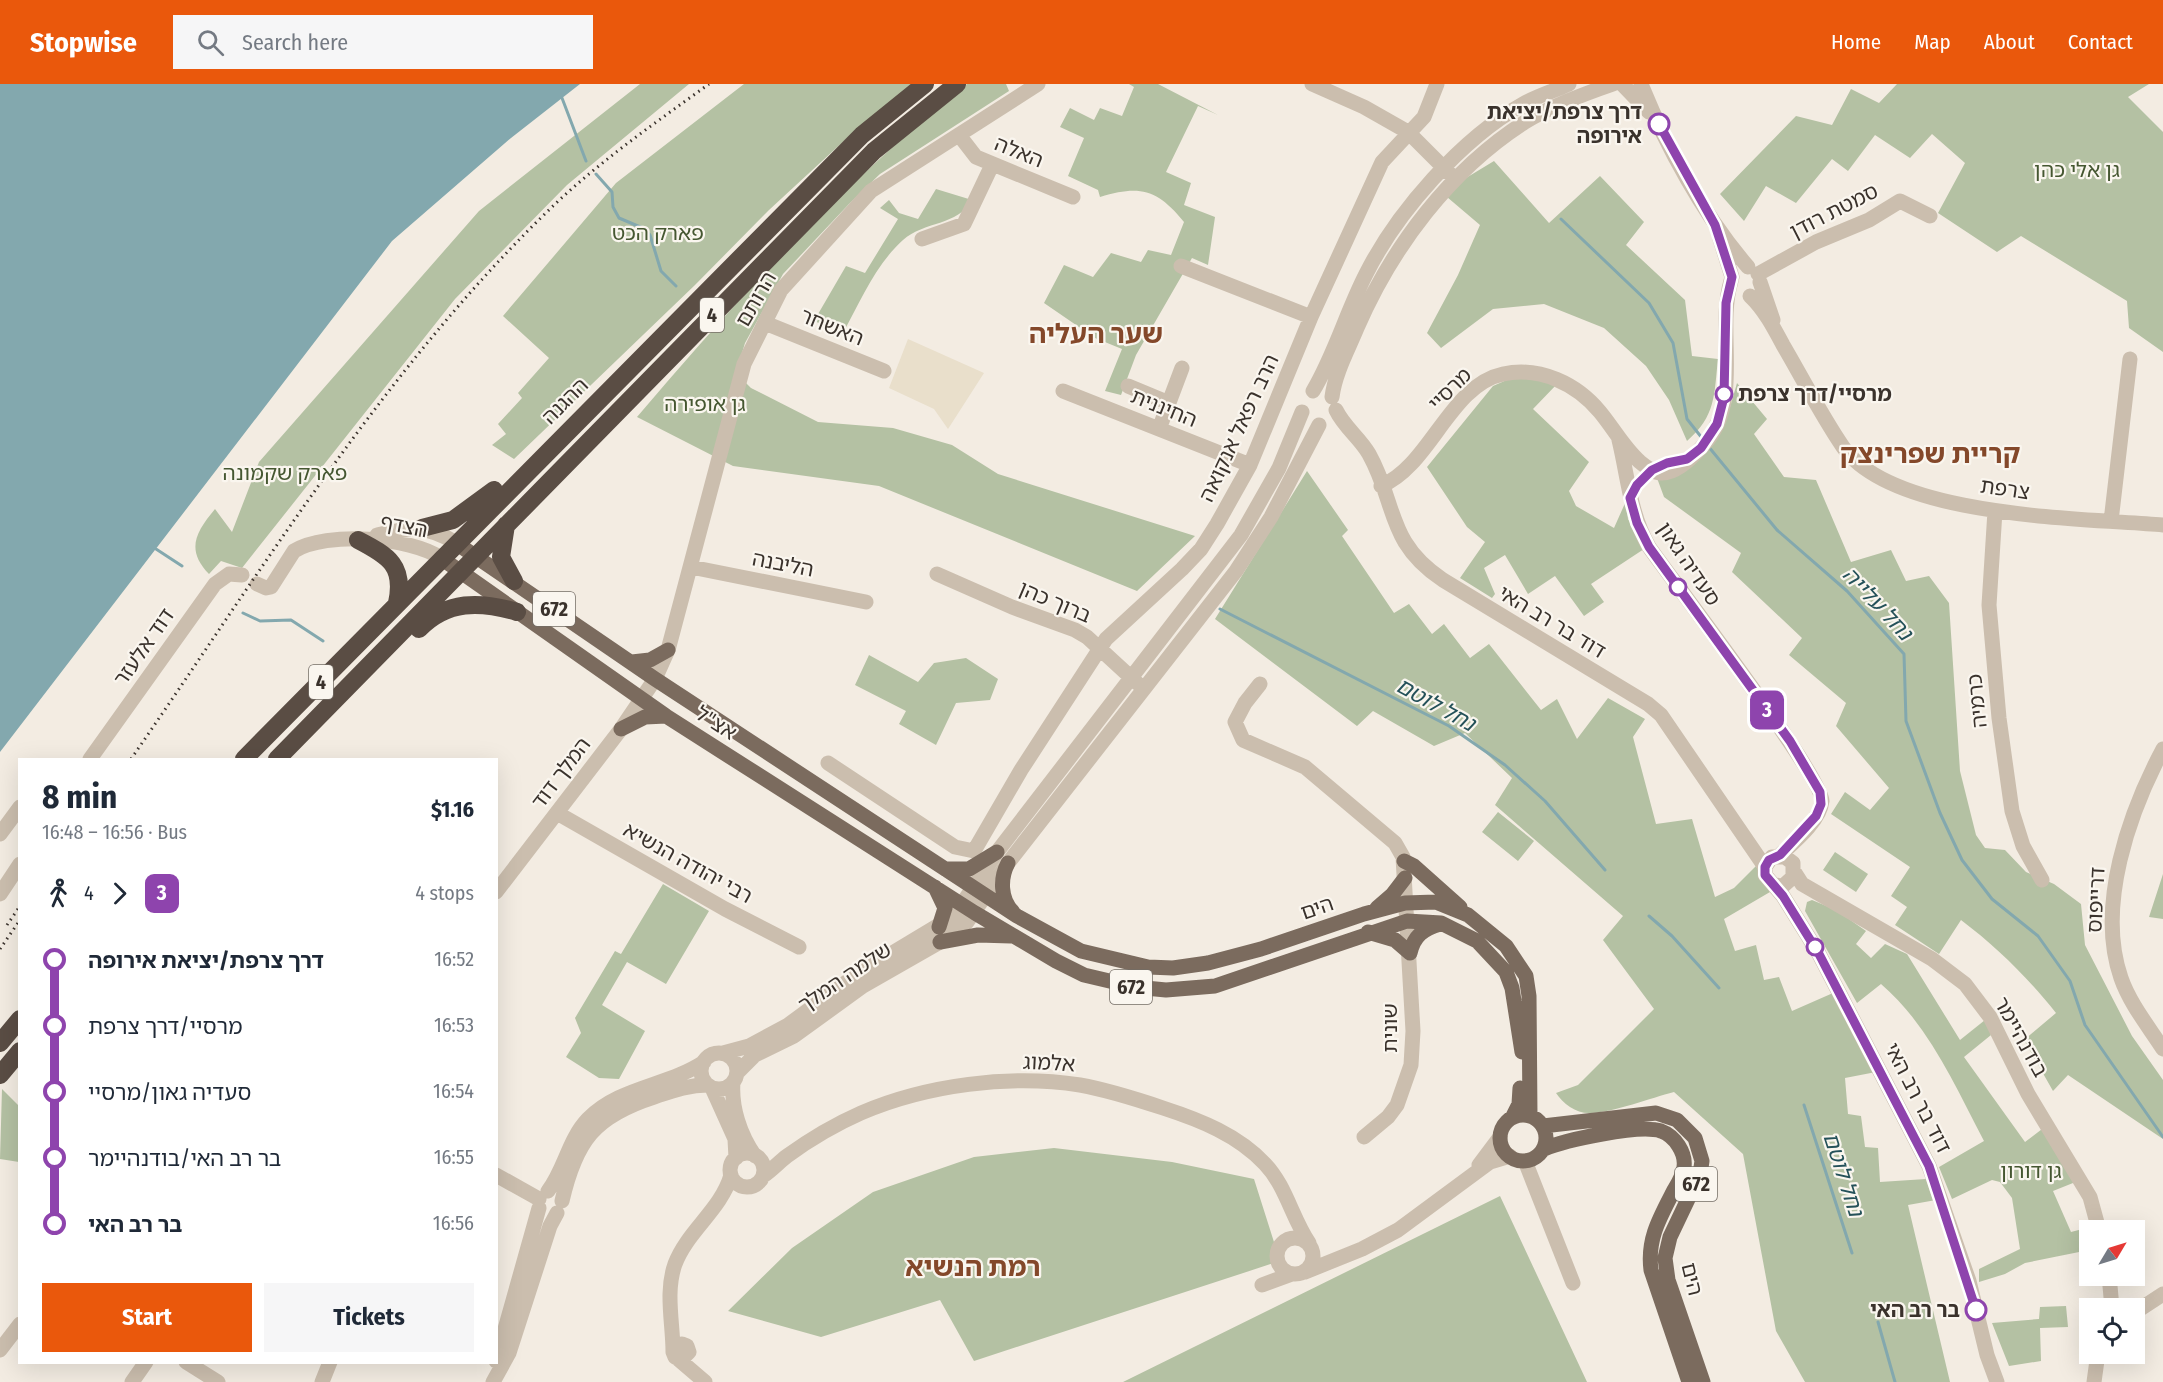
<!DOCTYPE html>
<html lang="en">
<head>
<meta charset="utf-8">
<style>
	body { margin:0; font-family:"Fira Sans Condensed","Noto Sans Hebrew",sans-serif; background:#f6f6f7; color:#1f2937; height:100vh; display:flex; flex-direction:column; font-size:22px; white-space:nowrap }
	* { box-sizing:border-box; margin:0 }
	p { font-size:20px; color:#747a83 }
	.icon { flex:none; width:33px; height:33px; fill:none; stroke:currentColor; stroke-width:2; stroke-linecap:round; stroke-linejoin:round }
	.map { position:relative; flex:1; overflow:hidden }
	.details { position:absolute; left:18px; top:674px; width:480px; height:606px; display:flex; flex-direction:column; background:#fff; border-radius:0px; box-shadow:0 6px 24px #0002 }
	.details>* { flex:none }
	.badge { padding:0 12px; border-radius:9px; font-size:21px; line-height:39px }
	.needle { width:39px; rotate:52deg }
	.controls { position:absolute; left:2079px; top:1136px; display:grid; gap:12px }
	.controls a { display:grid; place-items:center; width:66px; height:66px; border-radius:0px; background:#fff; box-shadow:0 6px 24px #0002; font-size:30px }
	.map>.badge { position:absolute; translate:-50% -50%; box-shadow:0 0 0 3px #fff }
	.legs { display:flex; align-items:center; gap:9px; height:66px; padding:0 24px; font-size:20px }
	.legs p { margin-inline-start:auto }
	.summary { display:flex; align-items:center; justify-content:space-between; height:102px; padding:0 24px }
	h1 { font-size:33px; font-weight:700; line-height:45px }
	.button { display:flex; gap:12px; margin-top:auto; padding:12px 24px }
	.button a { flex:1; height:69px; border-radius:0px; background:#ea580c; color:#fff; font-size:24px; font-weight:700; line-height:69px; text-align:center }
	.button a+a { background:#f6f6f7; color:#1f2937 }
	ul { padding:0 24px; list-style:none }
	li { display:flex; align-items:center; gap:21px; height:66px; font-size:22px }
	li i { display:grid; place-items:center; width:9px; height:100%; margin:0 8px; background:currentColor }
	li i::after { content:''; width:15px; height:15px; margin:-8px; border:4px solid; border-radius:50%; background:#fff }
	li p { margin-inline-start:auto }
	li:first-child i { background:linear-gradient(#0000 50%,currentColor 0) }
	li:last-child i { background:linear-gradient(currentColor 50%,#0000 0) }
	header { display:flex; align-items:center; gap:36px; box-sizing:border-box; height:84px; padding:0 30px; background:#ea580c; color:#fff }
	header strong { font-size:28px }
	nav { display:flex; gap:33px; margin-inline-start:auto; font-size:21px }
	.search { width:420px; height:54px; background:#f6f6f7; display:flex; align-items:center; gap:15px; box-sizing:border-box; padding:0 21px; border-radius:0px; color:#747a83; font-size:22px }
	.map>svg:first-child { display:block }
</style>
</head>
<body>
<header>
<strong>Stopwise</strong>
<div class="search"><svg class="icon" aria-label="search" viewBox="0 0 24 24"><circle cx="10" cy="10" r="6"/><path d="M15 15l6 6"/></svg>Search here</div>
<nav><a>Home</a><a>Map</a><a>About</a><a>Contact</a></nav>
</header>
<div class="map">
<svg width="2163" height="1298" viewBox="0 0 2163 1298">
	<rect width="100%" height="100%" fill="#f3ece2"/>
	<path fill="#b4c1a3" d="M640,0H689L567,101L455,215L242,484L221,477L209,490C186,466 195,449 215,425L232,448L259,378L479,127Z
		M744,0H914L847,54L769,126L695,201L514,375L492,361L506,350L498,340L522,314L518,309L549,274L503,232L616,99Z
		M967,0H1006L1009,7L880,90L849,120L783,190L745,259L736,289L751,304L818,338L893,344L952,361L998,390L1195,452L1137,507L879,402L733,382L637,333C738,214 845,97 967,0Z
		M1129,0H1158L1218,31L1198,22L1166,88L1191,99L1184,121L1215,133L1208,181L1192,174L1136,271L1121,311L1105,307L1122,265L1095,254L1044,219L1064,181L1093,193L1111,169L1141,178L1148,166L1171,171L1184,138C1157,105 1140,101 1100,113L1098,106L1068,92L1084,54L1060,43L1070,24L1094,36L1100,24L1122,32L1134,3Z
		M1897,0H2149L2128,13L2163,48V268L2129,244L2127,217L2021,152L1997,168L1938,129L1965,79L1932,50L1910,74L1875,51L1848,87L1832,75L1796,119L1766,102L1744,137L1720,110L1796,32L1832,41L1851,5L1879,19Z
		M1494,77L1549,139L1600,92L1644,138L1626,161L1685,216L1692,272L1718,275C1714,311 1716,332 1687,357L1669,316L1646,282L1604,244L1544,220L1493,225L1441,264L1427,249L1458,191L1480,141L1447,113L1461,97Z
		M936,105L972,116C958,142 924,137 903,156C876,180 860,218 843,249L814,237L846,182L865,189L898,135L880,124L889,116L899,129L918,135Z
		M1525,294L1558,299L1533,325L1589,378L1569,407L1576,422L1614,444L1626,417L1628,435L1644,465L1591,500L1604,518L1584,532L1555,492L1528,510L1505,471L1484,484L1495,510L1492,514L1460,494L1485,458L1467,443L1427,383L1493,302L1509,295Z
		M1737,299L1767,335L1754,350L1784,393L1816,396L1851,478L1891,466L1906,497L1929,492L1949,519L1960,687L1976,751L1985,764L2005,766L2026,788L2054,800L2081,820L2085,861L2132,952L2163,996V1055L2068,991L2053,1007L2024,956L2056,929C2027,893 1998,864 1961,836L1939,870L1895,841L1907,823L1891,812L1910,783L1831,730L1845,708L1870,726L1889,704L1836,642L1846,619L1789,571L1802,554L1732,488L1741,469L1664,413L1657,394C1717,374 1721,355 1737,299Z
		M1307,387L1348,446L1342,452L1394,529L1409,520L1432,550L1444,540L1470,574L1489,560L1541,626L1557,615L1577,655L1608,614L1645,635L1633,653L1656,740L1692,735L1715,813L1734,804L1756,782L1770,808L1724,835L1735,867L1756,861L1764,896L1779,893L1792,927L1833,909L1876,988L1845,994L1848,1030L1861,1032L1865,1063L1878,1064L1880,1098L1926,1095L1936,1116L1908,1121L1950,1298H1805L1776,1247L1743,1070L1674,1008C1651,1014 1614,1028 1591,1029C1577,1030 1563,1020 1556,1009L1578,1001L1654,925L1603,856L1623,832L1495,721L1512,694L1465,649L1434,662L1373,627L1357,642L1215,535Z
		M869,571L918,598L934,579L966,574L998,595L990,616L956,619L936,661L899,640L906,627L855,601Z
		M1498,728L1534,757L1518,777L1482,748Z
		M1835,768L1868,790L1856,808L1823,786Z
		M2163,790V835L2149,833Z
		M663,800L709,827L666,900L627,878L602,921L645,947L619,995L599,994L566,973L581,949L575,934L615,867L621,870Z
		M1812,816L1836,826L1866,847L1856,860L1871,874L1885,860L1907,870L1960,956L1985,936L1991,951L1964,973L2025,1058L2046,1042L2078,1097L2053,1107L2071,1148L2094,1142L2095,1146H2090L2089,1166L2025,1179L2005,1190L1979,1198V1185L2020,1165L2012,1114L2000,1098L1992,1096L1952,1115L1939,1083L1984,1057C1955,1002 1929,941 1881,900L1857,919L1805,827L1807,818Z
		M2,1005L19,1022V1078L0,1075Z
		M1054,1064L1172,1078L1254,1095L1280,1177L974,1277L940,1216L821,1253L728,1227L792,1164L873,1108L974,1073Z
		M1500,1112L1587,1298H1123Z
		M2066,1222L2068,1243L2040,1244L2041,1277L2009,1282L1992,1239L2039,1235L2040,1223Z"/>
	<path fill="#e9dfcb" d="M908,255L984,289L948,345L934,325L889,304Z"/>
	<path fill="#83a8ae" d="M0,0H580L511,54L392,157L0,668Z"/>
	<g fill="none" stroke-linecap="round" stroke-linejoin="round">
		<path stroke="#83a8ae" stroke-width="3" d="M562,14L586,77
			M596,90L612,108L613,123L619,134L645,145L650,151L661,187L676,202
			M1561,135L1649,219L1673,259L1687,335L1702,354
			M1708,362L1777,446L1847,507L1904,570L1906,637L1940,729L1962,776L1992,815L2038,852L2070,897L2085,941L2163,1053
			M156,465L182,482
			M1220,525L1449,642L1505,681L1545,717L1605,786
			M243,529L260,537L291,536L323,557
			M1649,832L1672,852L1719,904
			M1804,1021L1852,1169
			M1878,1238L1895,1298"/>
		<path stroke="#cbbeae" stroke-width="15" d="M1312,0L1364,23L1408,48L1451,91
			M1622,0L1649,28
			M1641,0C1666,62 1704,132 1748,183
			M959,51L976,73L1073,113
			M922,155L964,140L992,81
			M1720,155L1732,193
			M1181,182L1311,233
			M1758,190L1816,158L1869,136L1900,117L1930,132
			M1760,198L1773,236
			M1750,212C1764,225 1774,244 1783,261C1803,295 1821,331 1843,363C1893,434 2082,434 2163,441
			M765,239L884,287
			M1128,302L1169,319
			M1063,307L1250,381
			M1313,307C1335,270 1346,229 1366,190C1397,128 1462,54 1523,20C1537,12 1554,7 1569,0
			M1332,313C1335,289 1348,266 1357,244C1392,163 1450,86 1525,38C1551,22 1584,10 1613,0
			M1336,326C1344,343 1360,354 1369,370C1397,420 1386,458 1443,496L1648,620L1661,631L1765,783
			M1159,345L1182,284
			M1619,356C1628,393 1630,430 1649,463C1673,497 1823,693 1822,717C1820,737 1794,758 1780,771
			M1381,402C1430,382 1450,301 1503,290C1540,282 1577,300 1600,328C1614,345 1624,364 1640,378C1646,383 1652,388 1660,389C1677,391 1697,369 1707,357C1742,313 1716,247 1731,197
			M1995,427L1989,521L1999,634L2012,727L2023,762L2042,796
			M2111,437L2130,275
			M377,451C411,444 425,440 456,459
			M691,483L866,518
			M937,490L1012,523L1075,546L1087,553L1137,599
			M257,500L266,504L271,503L294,467C327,447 410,453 441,474
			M1260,600L1245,619L1235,638L1243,656L1305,683L1395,759L1403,773L1413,947L1411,981L1397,1021L1388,1033L1364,1053
			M2163,665C2129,729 2096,822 2121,894C2130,920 2149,943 2163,965
			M90,675L215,500L229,490L242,491
			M828,679L955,763L974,767L1021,686L1106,555L1182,485L1201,465L1217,440L1250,381L1311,233L1382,78L1424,33L1437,0
			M557,729L725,825L799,863
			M0,750L20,723
			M1795,789L1802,800L1932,875L1965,900L1990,933L2028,1010L2090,1113L2099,1146
			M1774,801L1783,802L1793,793V779L1785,773H1772L1765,783V791L1783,812L1819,870L1929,1082L1969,1197L1987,1271L1997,1298
			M496,808L621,645L655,595L668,566L744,280L781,206L871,107L1038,0
			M0,810L20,780
			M723,969L749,962L788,941L856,891L954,832L997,768L1241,451L1279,384L1302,328
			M701 987a18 18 0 1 1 36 0a18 18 0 1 1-36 0Z
			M737,989L755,971L794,952L863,902L940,858L967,838L1008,779L1236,487L1271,433L1319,341
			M733,998C731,1023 740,1051 755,1072
			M712,1004L735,1055L736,1074
			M730 1086a17 17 0 1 1 34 0a17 17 0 1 1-34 0Z
			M1525,1077L1573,1199
			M1479,1081L1500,1053
			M496,1091L539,1115
			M763,1092C772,1086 779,1078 787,1072C809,1056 836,1040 861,1029C926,1001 1010,990 1080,1001C1108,1006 1136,1015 1163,1024C1200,1036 1238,1051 1265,1080C1286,1102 1292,1134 1309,1159
			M548,1107C565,1085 568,1056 588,1035C619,1003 668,1002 704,978
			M562,1117C576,1056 595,1032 654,1013C672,1007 688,1001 708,1001
			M1277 1172a18 18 0 1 1 36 0a18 18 0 1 1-36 0Z
			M1305,1188L1362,1165L1398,1146L1490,1078L1510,1072
			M2109,1191L2112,1224
			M1262,1201L1292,1190
			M2134,1229L2163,1210
			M674,1265L682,1260L687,1262L689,1268L681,1276L675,1273L673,1268C673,1239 665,1208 675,1180C688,1146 721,1126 731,1091
			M0,1266L20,1240
			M677,1274L705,1298
			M496,1277L539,1124
			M186,1278L218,1298
			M132,1298L146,1278
			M322,1298L330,1278
			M493,1298L509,1269L550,1142L557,1129
			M2094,1298L2098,1269"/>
		<path stroke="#7b6b5e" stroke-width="15" d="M456,459L655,595L1017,832L1081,867L1148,883L1173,884L1208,879L1261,865L1364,830L1405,819L1436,818L1468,831L1506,862L1526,892L1529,912L1530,1032
			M441,474L666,632L975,829L1056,877L1084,891L1135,903L1166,906L1215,902L1407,837L1441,839L1477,857L1506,888L1512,904L1522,968
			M632,578L650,576L668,566
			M621,645L645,633L666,632
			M1404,777L1414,782L1460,823
			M1008,779C1000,794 1000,815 1013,828
			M945,785H969L997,768
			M935,803L945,824L939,843
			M1377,824L1392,811L1405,794
			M1368,848L1395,856L1410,869
			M940,858L978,851L1011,852
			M1410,869C1414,852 1423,845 1440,840
			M1500 1054a23 23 0 1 1 46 0a23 23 0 1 1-46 0Z
			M1512,1034L1519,1020L1520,1004
			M1543,1042L1656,1029L1677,1036L1695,1054L1702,1077L1700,1090L1670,1153L1665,1174L1668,1196L1703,1298
			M1544,1065C1565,1056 1639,1040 1661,1047C1675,1052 1686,1069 1684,1083C1683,1092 1677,1101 1673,1108C1659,1135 1647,1156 1651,1186L1689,1298"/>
		<path stroke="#5a4d44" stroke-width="18" d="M506,441L501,473L514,497
			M422,444L453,436L494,406
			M358,456C389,472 405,482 397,519
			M419,545C447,516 480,517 517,528
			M244,675L862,51L925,0
			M277,675L874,67L957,0
			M0,959L20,935
			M0,991L20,967"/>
		<path stroke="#3a322c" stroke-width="3" stroke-dasharray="1.5 4.5" stroke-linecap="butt" d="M131,675C262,486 385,284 552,123C600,77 655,39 709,0
			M7,841L20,822
			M0,865L20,836"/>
	</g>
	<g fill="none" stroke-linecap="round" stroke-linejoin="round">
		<defs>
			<path id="line-1" d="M1659,40L1715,141L1732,193L1726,219L1724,313L1717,340L1701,364L1687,375L1667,379L1652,386L1637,401L1630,414L1637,439L1649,463L1790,657L1820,708L1821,720L1816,732L1780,771L1769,776L1765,783V791L1783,812L1819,870L1929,1082L1976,1226"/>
		</defs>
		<use href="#line-1" stroke="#fff" stroke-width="14"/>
		<use href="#line-1" stroke="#8e44ad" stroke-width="9"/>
	</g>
	<g fill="#fff" stroke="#8e44ad" stroke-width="3">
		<circle cx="1659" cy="40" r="10"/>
		<circle cx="1724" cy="310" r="8"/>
		<circle cx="1678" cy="503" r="8"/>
		<circle cx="1815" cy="863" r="8"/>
		<circle cx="1976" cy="1226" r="10"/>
	</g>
	<g text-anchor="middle" stroke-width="4.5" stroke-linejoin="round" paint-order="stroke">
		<g fill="#faf6ef" stroke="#746d66" stroke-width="1.5">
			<rect x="700" y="214" width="24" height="34" rx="4.5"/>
			<rect x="533" y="508" width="42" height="34" rx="4.5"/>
			<rect x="309" y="581" width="24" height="34" rx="4.5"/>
			<rect x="1110" y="886" width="42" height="34" rx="4.5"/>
			<rect x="1675" y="1083" width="42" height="34" rx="4.5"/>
		</g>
		<g font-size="20" font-weight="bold" fill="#3a322c">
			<text x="712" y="238">4</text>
			<text x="554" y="532">672</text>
			<text x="321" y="605">4</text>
			<text x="1131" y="910">672</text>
			<text x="1696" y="1107">672</text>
		</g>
		<g font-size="21" font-weight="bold" fill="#3a322c" stroke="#faf6ef" text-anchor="end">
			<text x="1642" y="35">דרך צרפת/יציאת<tspan x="1642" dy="24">אירופה</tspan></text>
			<text x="1738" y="317" text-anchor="start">מרסיי/דרך צרפת</text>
			<text x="1960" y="1233">בר רב האי</text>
		</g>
		<g font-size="21" fill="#3a322c" stroke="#faf6ef">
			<text transform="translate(1019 68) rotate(22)" y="7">האלה</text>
			<text transform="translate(1834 127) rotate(-27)" y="7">סמטת רודן</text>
			<text transform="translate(756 215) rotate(-60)" y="7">הרותם</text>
			<text transform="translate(832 243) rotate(22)" y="7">האשחר</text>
			<text transform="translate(1450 305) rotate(-45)" y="7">מרסיי</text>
			<text transform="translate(565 317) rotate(-45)" y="7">ההגנה</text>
			<text transform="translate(1164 324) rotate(22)" y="7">החיננית</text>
			<text transform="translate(1239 344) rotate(-65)" y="7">הרב רפאל אנקואה</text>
			<text transform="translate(2005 405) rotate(8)" y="7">צרפת</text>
			<text transform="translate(404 442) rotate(11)" y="7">הצדף</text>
			<text transform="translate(783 480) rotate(11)" y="7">הליבנה</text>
			<text transform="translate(1689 480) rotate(56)" y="7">סעדיה גאון</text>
			<text transform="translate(1055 518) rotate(23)" y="7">ברוך כהן</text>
			<text transform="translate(1552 538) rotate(31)" y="7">דוד בר רב האי</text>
			<text transform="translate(144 563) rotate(-55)" y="7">דוד אלעזר</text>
			<text transform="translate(1977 617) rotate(-96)" y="7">כרמיה</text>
			<text transform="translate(716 639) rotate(33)" y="7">אצ"ל</text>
			<text transform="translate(561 689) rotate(-53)" y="7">המלך דוד</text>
			<text transform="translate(688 779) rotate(29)" y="7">רבי יהודה הנשיא</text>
			<text transform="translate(2096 816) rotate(-87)" y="7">דרייפוס</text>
			<text transform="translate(1317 824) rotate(-19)" y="7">הים</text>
			<text transform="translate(845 893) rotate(-34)" y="7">שלמה המלך</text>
			<text transform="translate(1390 944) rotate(-90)" y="7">שונית</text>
			<text transform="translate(2021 953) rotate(61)" y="7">בודנהיימר</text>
			<text transform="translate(1049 979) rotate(3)" y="7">אלמוג</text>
			<text transform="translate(1918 1014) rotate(63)" y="7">דוד בר רב האי</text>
			<text transform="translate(1692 1195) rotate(76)" y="7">הים</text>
		</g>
		<g font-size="21" fill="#455731" stroke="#faf6ef">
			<text x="2077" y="93">גן אלי כהן</text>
			<text x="658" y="156">פארק הכט</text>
			<text x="705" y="327">גן אופירה</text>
			<text x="285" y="396">פארק שקמונה</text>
			<text x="2031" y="1094">גן דורון</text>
		</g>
		<g font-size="22" font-style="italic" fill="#245159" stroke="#faf6ef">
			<text transform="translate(1878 519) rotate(47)" y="8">נחל עלייה</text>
			<text transform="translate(1436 620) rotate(29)" y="8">נחל לוטם</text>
			<text transform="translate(1844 1090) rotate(72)" y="8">נחל לוטם</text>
		</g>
		<g font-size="27" font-weight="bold" fill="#84482a" stroke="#faf6ef">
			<text x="1096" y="259">שער העליה</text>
			<text x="1930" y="379">קריית שפרינצק</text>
			<text x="973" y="1192">רמת הנשיא</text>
		</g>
	</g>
</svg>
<div class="controls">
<a><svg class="needle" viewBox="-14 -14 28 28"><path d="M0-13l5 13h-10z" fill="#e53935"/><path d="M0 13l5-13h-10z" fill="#747a83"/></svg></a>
<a><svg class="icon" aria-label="locate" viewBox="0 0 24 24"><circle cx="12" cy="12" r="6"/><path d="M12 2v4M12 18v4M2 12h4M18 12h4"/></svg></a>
</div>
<b class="badge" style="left:1767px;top:626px;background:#8e44ad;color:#fff">3</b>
<section class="details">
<div class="summary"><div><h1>8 min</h1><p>16:48 – 16:56 · Bus</p></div><b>$1.16</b></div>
<div class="legs"><svg class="icon" aria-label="walk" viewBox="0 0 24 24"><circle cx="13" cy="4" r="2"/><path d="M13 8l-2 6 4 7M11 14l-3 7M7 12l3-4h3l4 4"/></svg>4<svg class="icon" aria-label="forward" viewBox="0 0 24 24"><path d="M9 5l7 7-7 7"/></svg><b class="badge" style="background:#8e44ad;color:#fff">3</b><p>4 stops</p></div>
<ul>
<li><i style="color:#8e44ad"></i><b>דרך צרפת/יציאת אירופה</b><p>16:52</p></li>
<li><i style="color:#8e44ad"></i><span>מרסיי/דרך צרפת</span><p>16:53</p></li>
<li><i style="color:#8e44ad"></i><span>סעדיה גאון/מרסיי</span><p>16:54</p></li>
<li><i style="color:#8e44ad"></i><span>בר רב האי/בודנהיימר</span><p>16:55</p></li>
<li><i style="color:#8e44ad"></i><b>בר רב האי</b><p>16:56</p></li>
</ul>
<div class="button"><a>Start</a><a>Tickets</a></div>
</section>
</div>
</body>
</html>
